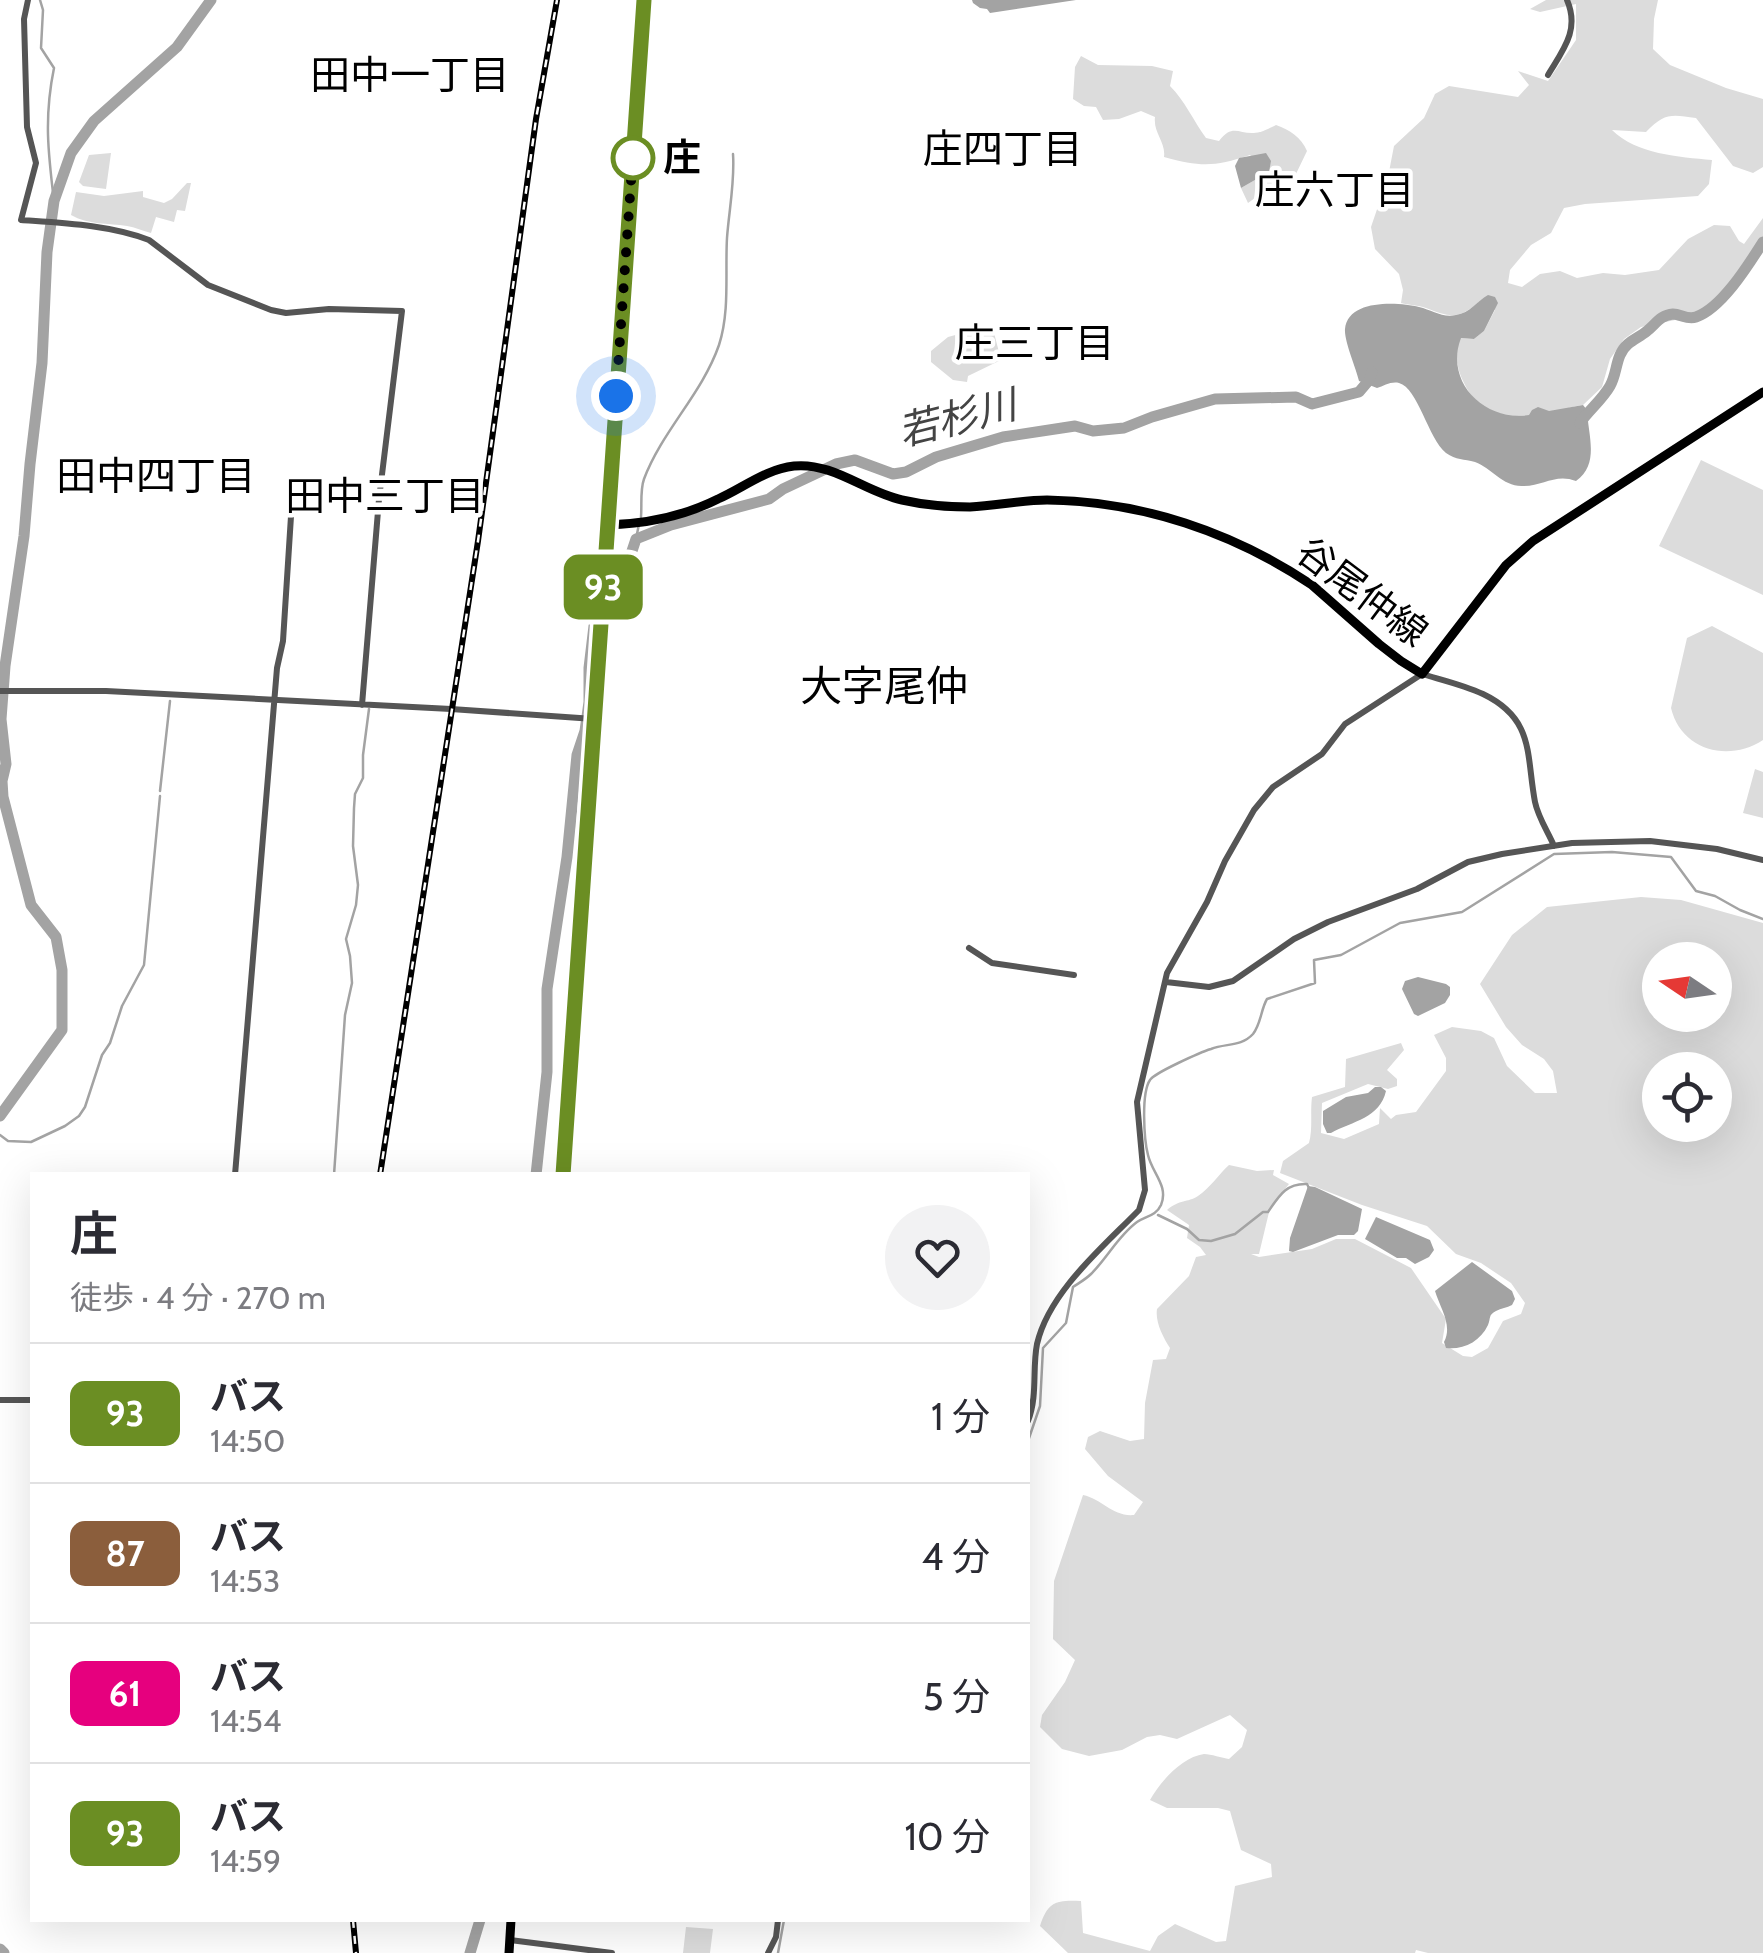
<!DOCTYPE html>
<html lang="ja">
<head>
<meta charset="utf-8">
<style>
	body { margin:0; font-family:Cabin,"Noto Sans JP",sans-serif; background:#f2f2f3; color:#2b2b33; height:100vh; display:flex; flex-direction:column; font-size:38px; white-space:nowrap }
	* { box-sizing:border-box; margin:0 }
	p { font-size:32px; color:#7c7c81 }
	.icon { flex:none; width:55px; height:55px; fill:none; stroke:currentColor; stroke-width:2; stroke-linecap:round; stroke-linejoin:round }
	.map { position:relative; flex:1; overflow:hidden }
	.panel { position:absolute; left:30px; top:1172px; width:1000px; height:750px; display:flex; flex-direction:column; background:#fff; border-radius:0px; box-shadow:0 10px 40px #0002 }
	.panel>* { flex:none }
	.badge { padding:0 20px; border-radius:15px; font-size:35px; line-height:65px }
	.needle { width:65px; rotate:283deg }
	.buttons { position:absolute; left:1642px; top:942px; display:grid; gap:20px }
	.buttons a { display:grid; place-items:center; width:90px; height:90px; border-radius:50%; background:#fff; box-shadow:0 10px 40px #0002; font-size:50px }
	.you { position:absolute; width:50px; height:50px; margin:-25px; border:8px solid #fff; border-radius:50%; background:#1a73e8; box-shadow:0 0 0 15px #1a73e833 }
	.map>.badge { position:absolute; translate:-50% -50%; box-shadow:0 0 0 5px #fff }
	.round { display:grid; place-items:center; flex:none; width:105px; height:105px; border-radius:52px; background:#f2f2f3 }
	.head { display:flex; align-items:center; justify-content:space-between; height:170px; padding:0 40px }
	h1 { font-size:48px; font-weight:700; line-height:75px }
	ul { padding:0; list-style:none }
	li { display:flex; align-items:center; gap:30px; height:140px; padding:0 40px; border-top:2px solid #e1e1e2 }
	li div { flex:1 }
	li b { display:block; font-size:38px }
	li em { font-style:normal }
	li .badge { min-width:110px; font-weight:700; text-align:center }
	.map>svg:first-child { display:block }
</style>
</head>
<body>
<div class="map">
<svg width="1763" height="1953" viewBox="0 0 1763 1953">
	<rect width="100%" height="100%" fill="#fff"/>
	<path fill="#dcdcdc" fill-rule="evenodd" d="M1546,0H1658L1654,19L1653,49L1670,65L1726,88L1763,99V167L1753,173L1733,166L1696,118C1671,114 1664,113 1646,132L1612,130C1636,154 1679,157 1712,160L1709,184L1698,196L1585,204L1564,208L1551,233L1531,245L1510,270L1508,283L1522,287L1540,274L1560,271L1577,278L1603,273L1625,275L1659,270L1688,239L1714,225L1730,226L1739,241L1744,244L1763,218V247L1736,288L1686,322L1675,320L1641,327L1624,339L1610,359L1602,387L1583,405C1574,406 1569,408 1561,410C1525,418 1483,424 1464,383C1456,368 1455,354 1460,338L1474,339L1484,331L1495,310L1479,302C1458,320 1450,317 1426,308C1418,305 1409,305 1401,303L1403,290L1399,274L1375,249L1371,227L1388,177L1394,146L1424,118L1435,94L1449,86L1518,97L1529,85L1518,71L1548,81L1576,40V4L1540,12L1530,9Z
		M1081,56L1098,65L1152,66L1173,71L1170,86C1185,101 1193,120 1206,138L1219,141C1234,121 1240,137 1260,132C1262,132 1274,126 1276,125C1290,130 1301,137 1307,151L1294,178L1276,183L1248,203L1241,188L1269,172L1250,155C1214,167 1201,167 1164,157C1166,142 1153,133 1155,117L1141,111L1119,119L1103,120L1096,107L1084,106L1073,99L1075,67Z
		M111,153L106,189L83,186L79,182L89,155Z
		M187,183H191L185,211L177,210L174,222L156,217L151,233C143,231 135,227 127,226C108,223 88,225 71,215L76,192L104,196L143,191V197L164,203L172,199Z
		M992,325L1001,360L968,376L967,382L953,380L931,362V351L948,337Z
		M1701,460L1763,490V595L1659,546Z
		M1712,626L1763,653V740C1728,763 1681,750 1671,708L1687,638Z
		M1755,769L1763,772V818L1743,813Z
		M1641,897L1681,900L1763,923V1953H1428L1416,1950L1415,1953H1068L1040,1926C1048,1901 1057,1900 1081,1901L1083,1933L1150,1951L1158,1936L1175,1924L1216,1942L1226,1941L1235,1886L1272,1877L1271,1864L1241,1850L1230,1811L1218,1808H1167L1150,1800C1160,1782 1182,1757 1204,1754C1211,1754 1222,1758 1229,1759L1242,1747L1247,1730L1230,1715L1177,1739L1160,1735L1147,1737L1122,1750L1089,1756L1062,1749L1040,1727L1042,1715L1065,1682L1075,1660L1053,1639L1054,1581L1083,1495C1102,1499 1113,1517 1134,1515L1143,1502L1108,1476L1085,1449L1088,1437L1100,1431L1130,1441L1144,1439L1145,1403L1153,1360L1166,1359L1170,1348C1163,1337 1155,1322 1157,1309L1189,1276L1196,1257L1206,1255L1200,1247L1187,1238L1189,1225L1167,1210C1180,1199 1187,1203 1198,1196C1210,1188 1219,1174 1229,1165L1257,1171L1274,1170L1273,1175L1289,1184L1270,1208L1259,1254H1251L1259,1257L1312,1249L1336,1239H1355L1411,1268L1446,1319L1442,1343L1463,1356L1472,1357L1488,1348L1503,1321L1521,1314L1525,1303L1511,1283L1481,1263L1456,1254L1427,1226L1362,1205L1280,1173L1283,1161L1309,1143C1313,1128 1310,1113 1312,1097L1345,1087L1346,1059L1401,1043L1404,1050L1387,1070L1397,1079V1086L1388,1089L1368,1084L1322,1103L1321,1133L1344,1139L1379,1124L1380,1108L1391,1119L1396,1115L1416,1112L1446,1071V1058L1434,1035L1452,1027L1481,1031L1494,1038L1507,1066L1535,1093H1557L1553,1071L1544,1059L1522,1045L1506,1027L1480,984L1512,935L1547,907ZM1660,960H1715V1015H1660ZM1660,1070H1715V1125H1660Z
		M686,1927L713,1929L710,1953H683Z"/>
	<path fill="#a3a3a3" d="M972,0H1076L990,13L987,9L980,8L973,3Z
		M1266,153L1271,161L1269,172L1241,188L1235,166L1239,158Z
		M1488,295L1495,297L1498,303L1484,331L1474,339L1461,338C1444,382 1485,422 1529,415L1532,410L1538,407L1549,411L1583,405L1587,410C1588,435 1600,464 1576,481C1556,473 1543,486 1523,486C1503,487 1492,468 1475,462C1464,459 1456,460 1446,453C1428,438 1418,388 1399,383C1391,381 1384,386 1377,388L1359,381C1356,368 1344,341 1345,329C1348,299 1398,302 1419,307C1432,310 1442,318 1456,315C1470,313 1477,301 1488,295Z
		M1418,977L1446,984L1450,987V995L1445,1003L1418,1016L1414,1014L1402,989L1405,981Z
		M1375,1087H1381L1386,1091C1380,1118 1353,1121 1331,1133H1327L1323,1124V1111L1346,1097L1368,1093Z
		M1308,1186L1315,1187L1362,1209L1358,1231L1354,1235H1338L1293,1252L1289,1251L1290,1238Z
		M1376,1217L1430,1240L1434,1250L1429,1257L1415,1264L1406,1258H1397L1365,1239Z
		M1472,1262L1512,1291L1515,1299L1512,1305C1507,1308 1501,1308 1496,1311C1488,1315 1491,1318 1488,1325C1480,1342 1463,1350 1446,1348L1444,1342C1453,1325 1440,1308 1435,1291Z"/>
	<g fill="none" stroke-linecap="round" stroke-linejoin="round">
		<path stroke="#a3a3a3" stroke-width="2.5" d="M40,0L43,10L41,48L54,68C44,117 48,152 54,201
			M641,517C642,504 640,490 644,479C662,431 702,394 719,345C730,311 725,273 727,238C729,210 735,182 733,154
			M636,539L639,524
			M160,791L170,701
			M0,1135L8,1141L31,1142L65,1126L79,1116L85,1107L102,1055L110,1043L122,1006L144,965L160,796
			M334,1175L345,1015L352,983L350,956L346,939L356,905L358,885L353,846L354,808L355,794L363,778V755L369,709
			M1158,1215L1187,1229L1199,1240L1211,1241L1235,1234L1263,1212H1268C1279,1196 1286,1183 1307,1184L1309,1188
			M1028,1441L1040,1406L1043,1348L1066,1323L1073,1287C1079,1283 1086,1279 1091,1274C1108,1257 1118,1236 1137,1222C1146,1216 1156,1216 1161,1205C1169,1186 1152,1173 1148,1155C1144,1140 1141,1093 1150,1080C1154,1073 1201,1052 1211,1049C1226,1043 1241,1047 1253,1034C1261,1024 1261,1009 1267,999L1315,983L1314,960L1341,955L1400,923L1462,912L1554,854L1612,852L1671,857L1696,891L1715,896L1740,910L1763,919
			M778,1953L784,1920"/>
		<path stroke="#a3a3a3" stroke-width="11" d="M1580,423C1589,410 1602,400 1610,386C1618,372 1615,355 1628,344C1634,339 1641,336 1647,331C1656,324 1660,315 1673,314C1681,314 1687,320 1696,317C1722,308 1749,264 1763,242
			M0,1116L62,1030V970L56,937L31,905L3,797L2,781L6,764L1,719L5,666L24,536L30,464L42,363L47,252L54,201L71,153L94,121L177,47L211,0
			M536,1175L547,1072V989L567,857L577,755L585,731L589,702V668L594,626L623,578L636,539L671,525L769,499L783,489L836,464L855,460L893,474L906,472L936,457L1003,437L1075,426L1093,431L1124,428L1152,417L1215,399L1296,397L1312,404L1359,392L1370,379L1372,372
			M0,1949L4,1953
			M470,1953L480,1920"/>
		<path stroke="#555" stroke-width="6" d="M28,0L24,19L27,127L36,163L21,220C63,223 110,225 149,240L208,285L271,310L286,313L329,309L402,311L379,499L362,705
			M1548,75C1563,50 1580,30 1567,0
			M0,691H106L451,709L594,719
			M969,948L992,963L1074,975
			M1166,982L1209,987L1233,981L1294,939L1328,922L1417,889L1468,862L1502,854L1572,843L1650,841L1717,849L1763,860
			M235,1175L277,668L283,641L293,485
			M0,1400H32
			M1028,1421C1038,1395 1032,1370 1037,1344C1049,1292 1103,1247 1139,1210L1145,1190L1137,1102L1167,973L1207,902L1225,861L1254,810L1273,787L1322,754L1345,724L1422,674C1442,680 1464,685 1483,694C1535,719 1526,755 1535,802C1538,817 1548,832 1554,846
			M510,1940L612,1953
			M768,1953L776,1937L778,1920"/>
		<path stroke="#000" stroke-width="9" d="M607,525C647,524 682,517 718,499C743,488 766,469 794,466C833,462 865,492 902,500C924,505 948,507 970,507C996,506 1021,500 1047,500C1141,501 1233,532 1312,585L1379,644L1401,661L1422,674L1506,565L1533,541L1763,392
			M563,1175L644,0
			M509,1953L511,1920"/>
		<defs>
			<path id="rail" d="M380,1175L478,541L536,119L557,0
				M353,1920L356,1953"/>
		</defs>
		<use href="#rail" stroke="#000" stroke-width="6"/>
		<use href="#rail" stroke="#fff" stroke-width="2.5" stroke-dasharray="8" stroke-linecap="butt"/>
	</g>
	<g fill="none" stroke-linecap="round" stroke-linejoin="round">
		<defs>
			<path id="line" d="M563,1175L644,0"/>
		</defs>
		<use href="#line" stroke="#fff" stroke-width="22"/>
		<use href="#line" stroke="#6b8e23" stroke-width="15"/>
		<path stroke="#000" stroke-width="10" stroke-dasharray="0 18" d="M616,396L633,153V158"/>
	</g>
	<circle fill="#fff" stroke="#6b8e23" stroke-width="5" cx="633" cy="158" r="20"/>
	<g text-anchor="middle" stroke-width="9" stroke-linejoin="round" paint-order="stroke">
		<g font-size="38" font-weight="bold" fill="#000" stroke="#fff" text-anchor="start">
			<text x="663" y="171">庄</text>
		</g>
		<g font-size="38" fill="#000" stroke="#fff">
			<text transform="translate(1362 592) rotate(37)" y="13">谷尾仲線</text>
		</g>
		<g font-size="40" fill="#000" stroke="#fff">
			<text x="410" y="89">田中一丁目</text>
			<text x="1003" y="163">庄四丁目</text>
			<text x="1335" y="204">庄六丁目</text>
			<text x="1035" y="357">庄三丁目</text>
			<text x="156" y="490">田中四丁目</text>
			<text x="385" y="510">田中三丁目</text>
		</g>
		<g font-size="40" font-style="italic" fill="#444" stroke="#fff">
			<text transform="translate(957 418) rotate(-14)" y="14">若杉川</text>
		</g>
		<g font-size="42" fill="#000" stroke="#fff">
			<text x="884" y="701">大字尾仲</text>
		</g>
	</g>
</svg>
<div class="buttons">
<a><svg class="needle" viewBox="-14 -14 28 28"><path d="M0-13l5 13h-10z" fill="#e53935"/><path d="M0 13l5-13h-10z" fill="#7c7c81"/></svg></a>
<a><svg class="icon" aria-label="locate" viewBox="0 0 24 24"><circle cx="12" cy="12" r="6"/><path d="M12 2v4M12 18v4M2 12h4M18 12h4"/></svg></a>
</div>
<div class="you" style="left:616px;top:396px"></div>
<b class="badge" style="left:603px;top:587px;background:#6b8e23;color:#fff">93</b>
<section class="panel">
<div class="head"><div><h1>庄</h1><p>徒歩 · 4 分 · 270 m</p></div><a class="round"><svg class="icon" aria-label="heart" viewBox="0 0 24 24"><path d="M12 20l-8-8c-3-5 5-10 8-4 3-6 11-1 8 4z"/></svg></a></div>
<ul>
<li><span class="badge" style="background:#6b8e23;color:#fff">93</span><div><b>バス</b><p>14:50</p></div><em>1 分</em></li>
<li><span class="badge" style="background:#8b5e3c;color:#fff">87</span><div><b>バス</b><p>14:53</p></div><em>4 分</em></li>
<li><span class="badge" style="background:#e6007e;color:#fff">61</span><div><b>バス</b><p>14:54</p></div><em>5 分</em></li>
<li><span class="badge" style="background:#6b8e23;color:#fff">93</span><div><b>バス</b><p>14:59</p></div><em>10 分</em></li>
</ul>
</section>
</div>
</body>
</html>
